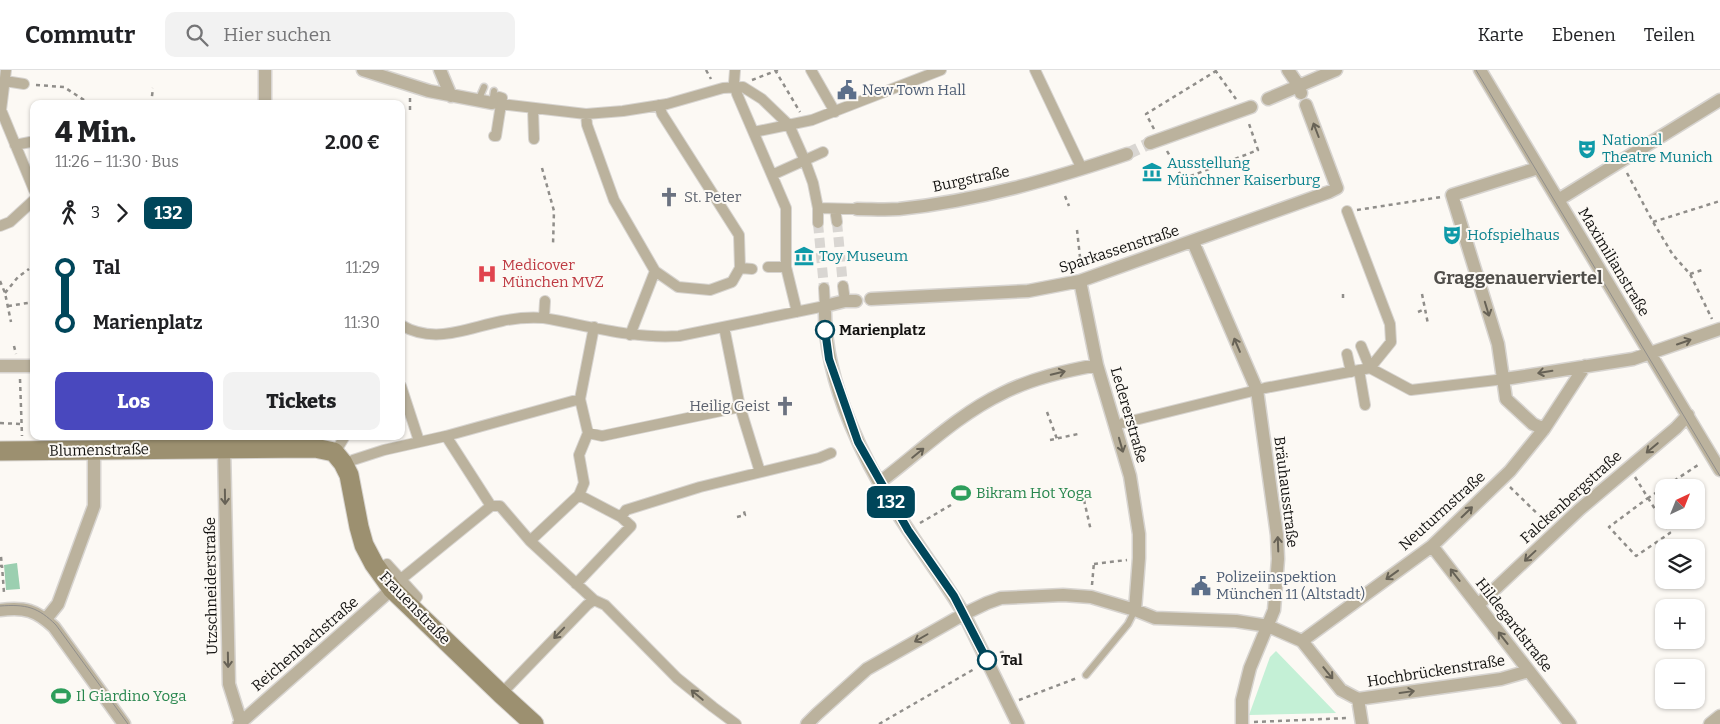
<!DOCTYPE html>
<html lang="de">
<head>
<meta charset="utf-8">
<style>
	body { margin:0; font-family:Bitter,serif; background:#f2f2f2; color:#202124; height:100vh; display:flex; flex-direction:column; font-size:19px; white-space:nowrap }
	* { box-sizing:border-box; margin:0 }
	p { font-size:16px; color:#757577 }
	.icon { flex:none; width:28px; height:28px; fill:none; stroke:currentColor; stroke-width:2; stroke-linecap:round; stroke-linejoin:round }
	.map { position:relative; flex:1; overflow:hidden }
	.side { position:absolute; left:30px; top:30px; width:375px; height:340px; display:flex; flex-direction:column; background:#fff; border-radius:10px; box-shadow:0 1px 4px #0004 }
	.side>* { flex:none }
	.badge { padding:0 10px; border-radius:8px; font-size:18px; line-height:32px }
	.needle { width:32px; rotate:43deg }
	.fabs { position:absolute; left:1655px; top:409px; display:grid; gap:10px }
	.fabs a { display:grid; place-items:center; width:50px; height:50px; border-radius:10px; background:#fff; box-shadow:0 1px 4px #0004; font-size:25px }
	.map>.badge { position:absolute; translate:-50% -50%; box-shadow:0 0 0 2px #fff }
	.legs { display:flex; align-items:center; gap:8px; height:55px; padding:0 25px; font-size:16px }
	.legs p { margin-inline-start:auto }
	.headline { display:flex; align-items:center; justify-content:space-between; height:85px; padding:0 25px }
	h1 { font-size:28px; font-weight:800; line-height:38px }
	.action { display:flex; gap:10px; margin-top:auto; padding:10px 25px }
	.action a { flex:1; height:58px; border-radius:10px; background:#4948be; color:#fff; font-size:20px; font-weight:800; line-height:58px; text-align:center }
	.action a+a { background:#f2f2f2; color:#202124 }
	ul { padding:0 25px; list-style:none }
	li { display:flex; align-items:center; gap:18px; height:55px; font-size:19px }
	li i { display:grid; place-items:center; width:8px; height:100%; margin:0 6px; background:currentColor }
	li i::after { content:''; width:12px; height:12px; margin:-6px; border:4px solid; border-radius:50%; background:#fff }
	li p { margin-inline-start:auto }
	li:first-child i { background:linear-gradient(#0000 50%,currentColor 0) }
	li:last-child i { background:linear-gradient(currentColor 50%,#0000 0) }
	header { display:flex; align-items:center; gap:30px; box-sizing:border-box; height:70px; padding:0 25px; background:#fff; border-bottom:1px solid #e0e0e0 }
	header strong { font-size:24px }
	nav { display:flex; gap:28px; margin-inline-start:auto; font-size:18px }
	.search { width:350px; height:45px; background:#f2f2f2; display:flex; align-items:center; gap:12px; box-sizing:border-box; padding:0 18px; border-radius:10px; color:#757577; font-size:19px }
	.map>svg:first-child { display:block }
</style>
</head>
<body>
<header>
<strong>Commutr</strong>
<div class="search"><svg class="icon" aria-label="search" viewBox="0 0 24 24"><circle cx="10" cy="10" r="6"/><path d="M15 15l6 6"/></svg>Hier suchen</div>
<nav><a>Karte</a><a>Ebenen</a><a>Teilen</a></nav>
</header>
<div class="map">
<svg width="1720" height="654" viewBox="0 0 1720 654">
	<rect width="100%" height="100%" fill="#fcf9f4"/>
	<path fill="#c4f0d6" d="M1276,581L1336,643L1249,645L1270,587Z"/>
	<path fill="#9bcfb0" d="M17,493L20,519L6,520L4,495Z"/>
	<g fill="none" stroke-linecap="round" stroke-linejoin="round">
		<path stroke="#d9d6d2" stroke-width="10" stroke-dasharray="10 5" stroke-linecap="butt" d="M837,152L843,216
			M818,153L824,218"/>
		<path stroke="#d9d6d2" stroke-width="12" stroke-dasharray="12 6" stroke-linecap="butt" d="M1127,84L1150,73"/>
		<defs>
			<path id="service" d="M478,31L484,17
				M492,33L494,21
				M1086,605L1128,554L1135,540"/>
			<path id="pedestrian" d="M6,0L1,40L34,120
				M735,0L734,13L737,24L786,138V197L797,242
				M811,0L835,42
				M1035,0L1082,99
				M5,11L24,14
				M492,33L586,44L623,41L667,34L723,18L743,17L762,29L789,55L805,91L813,113L818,138V153
				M659,35L662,44L739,165L740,198
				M533,39L534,69
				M586,44L587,55L614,130L655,201L678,217L710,220L732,212L740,198L752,199
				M754,62L812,50L941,0
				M494,66H496L502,28L499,27
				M15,75L30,72
				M772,105L823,82
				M818,138L857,139
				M835,139L837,152
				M0,156L10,152L34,130
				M768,197H786
				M843,216L845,231
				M544,248L545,231
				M401,255C435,275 467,258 502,251C516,248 530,247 544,248C589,256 633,269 679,266L825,236L824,218
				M724,257L740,337L760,402
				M630,265L655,201
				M1361,276L1370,298L1411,320L1505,309
				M1347,284L1351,302
				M1359,300L1365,335
				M401,316L419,371
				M1123,353L1265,318L1370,298L1391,272L1390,254L1347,141
				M588,363L602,366L740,337
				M446,366L491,436H500L530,471L594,530L605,535L677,608L713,637L736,654
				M339,376L345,366
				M353,390L384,380L446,366L580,329
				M621,447L626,440L700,417L819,388L831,383
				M530,471L579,425L584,413L579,385L588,363L580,329L594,257
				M385,496L387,494L417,527L415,530
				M400,510L491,436
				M576,514L631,456L621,447L579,425
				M501,624L587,535L594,530"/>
			<path id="minor" d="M363,0L429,21L492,33
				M440,0L451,26
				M1288,0L1299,16L1301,23
				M1480,0L1720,400
				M1268,29L1336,0
				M265,34V0
				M1150,73L1251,37
				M1538,98L1452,125L1498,274L1506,329L1533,354L1544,359
				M1558,130L1720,30
				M857,139C871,139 885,140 899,139C977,131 1053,109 1127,84
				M1193,172L1257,320L1277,465L1278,489L1274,540L1250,598L1242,630V654
				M1080,211L1097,295L1130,406L1139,464V488L1135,540
				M871,229L1028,221L1080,211L1329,122L1337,118L1306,35
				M856,231H845L825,236C823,313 867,399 909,461C927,489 947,515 964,544L1018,654
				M0,296H34
				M1505,309L1633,289L1720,259
				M224,378L229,614L241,652
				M880,412C920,382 957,345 1003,323C1033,308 1065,301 1097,295
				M1432,476L1570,654
				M1478,535L1580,439L1676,358L1688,345
				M0,540C25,537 36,540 54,557L124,654
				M46,549L58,534L94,436V381
				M1302,571L1432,476L1510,401L1544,359L1585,296
				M1358,629L1362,654
				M239,654L392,519
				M807,654L817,644L867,599L964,544L987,533L1001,528L1063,525L1091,527L1135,540L1155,548L1236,551L1268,556L1302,571L1341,620L1358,629L1501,609L1529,601
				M1710,654L1720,646"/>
			<path id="secondary" d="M0,381L315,378L334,382L343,393L349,405L359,457L364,475L374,494L392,519L501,624L534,654"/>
		</defs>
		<use href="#service" stroke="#d7d4d0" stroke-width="9"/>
		<use href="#pedestrian" stroke="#d7d4d0" stroke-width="12"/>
		<use href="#minor" stroke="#d7d4d0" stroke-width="15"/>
		<use href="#secondary" stroke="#d7d4d0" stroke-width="21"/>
		<path stroke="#908e8a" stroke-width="2.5" stroke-dasharray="4 4" stroke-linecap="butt" d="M706,0L711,9
			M775,0L800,42
			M1215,0L1236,29
			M752,10L778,0
			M36,15L64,17L90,34
			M151,34L153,18
			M410,40V28
			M1154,59L1146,44L1216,1
			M1167,81L1183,109L1258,80L1248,51
			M542,98L554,141L553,175
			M1627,103L1653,152L1673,185L1690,204L1712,249
			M1179,117L1183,109
			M1065,126L1069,136
			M1357,140L1441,127
			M1653,152L1720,131
			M1077,160L1081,196
			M1621,201H1623
			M1690,204L1702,200
			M0,211L5,223L11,252
			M5,223L18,207L29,199
			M1422,224L1428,254
			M1343,228V224L1346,222
			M8,236L34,232
			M1418,242L1425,239
			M14,276L16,284
			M20,309L22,366
			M1047,342L1057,369
			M0,353L21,354
			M1050,370L1078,364
			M1635,407L1648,428L1698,395
			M1510,417L1547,453
			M1648,428L1670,463L1636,486L1609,457Z
			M1084,430L1091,461
			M737,447L745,445L743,438
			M920,453L951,435
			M1,487L2,496
			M1094,494L1127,490
			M0,496H2L4,523
			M1092,515L1094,492
			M1000,583L1007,580
			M1019,630L1077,608
			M1254,652L1348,648
			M879,654L976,598"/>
		<use href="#service" stroke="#bbb29d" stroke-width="6"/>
		<use href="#pedestrian" stroke="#bbb29d" stroke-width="10"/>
		<use href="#minor" stroke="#bbb29d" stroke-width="12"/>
		<use href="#secondary" stroke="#9c9070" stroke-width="19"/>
		<path stroke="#908e8b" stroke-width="1" d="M1476,0L1720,406
			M0,536C26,534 38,537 56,555L128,654"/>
	</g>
	<defs><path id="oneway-shaft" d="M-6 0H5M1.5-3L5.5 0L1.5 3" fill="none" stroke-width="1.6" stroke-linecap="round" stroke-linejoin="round" transform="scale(1.25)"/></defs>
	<g stroke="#676256">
		<use href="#oneway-shaft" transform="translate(1316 60) rotate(-111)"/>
		<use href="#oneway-shaft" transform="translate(1487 239) rotate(73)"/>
		<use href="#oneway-shaft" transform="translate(1684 272) rotate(-19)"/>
		<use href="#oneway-shaft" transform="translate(1237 275) rotate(-113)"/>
		<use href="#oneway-shaft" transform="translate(1545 302) rotate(171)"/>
		<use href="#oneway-shaft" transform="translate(1058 303) rotate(-14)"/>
		<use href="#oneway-shaft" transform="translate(1121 375) rotate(74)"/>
		<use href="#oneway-shaft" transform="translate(1652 378) rotate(140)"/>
		<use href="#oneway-shaft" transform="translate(918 383) rotate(-39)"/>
		<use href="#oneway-shaft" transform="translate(225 427) rotate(89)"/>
		<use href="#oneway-shaft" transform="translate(1467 442) rotate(-44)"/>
		<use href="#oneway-shaft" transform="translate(1278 474) rotate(-92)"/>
		<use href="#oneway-shaft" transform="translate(1530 486) rotate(137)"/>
		<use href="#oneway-shaft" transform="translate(1392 505) rotate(144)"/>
		<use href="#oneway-shaft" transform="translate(1455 505) rotate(-128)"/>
		<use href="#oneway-shaft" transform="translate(559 563) rotate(134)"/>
		<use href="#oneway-shaft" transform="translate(921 568) rotate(150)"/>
		<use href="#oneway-shaft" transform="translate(1503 568) rotate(-128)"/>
		<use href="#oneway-shaft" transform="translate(228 590) rotate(89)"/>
		<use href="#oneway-shaft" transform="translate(1328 603) rotate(51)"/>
		<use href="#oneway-shaft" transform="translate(1407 622) rotate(-8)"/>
		<use href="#oneway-shaft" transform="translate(697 625) rotate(-140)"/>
	</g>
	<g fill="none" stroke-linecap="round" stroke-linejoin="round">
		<defs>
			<path id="line-1" d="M825,260L829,289L858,372L908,460L954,526L987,590"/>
		</defs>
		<use href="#line-1" stroke="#fff" stroke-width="11"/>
		<use href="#line-1" stroke="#00465a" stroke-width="8"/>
	</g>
	<defs>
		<symbol id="civic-bare" viewBox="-9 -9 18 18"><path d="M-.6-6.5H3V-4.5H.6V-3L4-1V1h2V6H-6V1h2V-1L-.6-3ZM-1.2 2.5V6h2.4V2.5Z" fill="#5c6f8a" stroke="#fcf9f4" stroke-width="2.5" paint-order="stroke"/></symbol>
		<symbol id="theatre-bare" viewBox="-9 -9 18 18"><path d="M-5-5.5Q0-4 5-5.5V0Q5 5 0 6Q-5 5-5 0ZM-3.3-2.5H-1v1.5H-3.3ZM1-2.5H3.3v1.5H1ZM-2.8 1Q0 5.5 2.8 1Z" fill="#0f9aa8" stroke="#fcf9f4" stroke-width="2.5" paint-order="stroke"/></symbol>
		<symbol id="museum-bare" viewBox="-9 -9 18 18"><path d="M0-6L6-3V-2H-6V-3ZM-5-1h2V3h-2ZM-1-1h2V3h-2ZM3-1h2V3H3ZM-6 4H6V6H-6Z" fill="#0f9aa8" stroke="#fcf9f4" stroke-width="2.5" paint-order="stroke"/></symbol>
		<symbol id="church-bare" viewBox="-9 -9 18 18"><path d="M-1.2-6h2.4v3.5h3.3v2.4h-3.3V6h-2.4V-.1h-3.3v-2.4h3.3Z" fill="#6b7280" stroke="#fcf9f4" stroke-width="2.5" paint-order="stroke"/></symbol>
		<symbol id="hospital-bare" viewBox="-9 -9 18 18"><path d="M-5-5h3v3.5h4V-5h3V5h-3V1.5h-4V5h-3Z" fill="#e0444e" stroke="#fcf9f4" stroke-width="2.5" paint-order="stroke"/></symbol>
		<symbol id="stadium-bare" viewBox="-9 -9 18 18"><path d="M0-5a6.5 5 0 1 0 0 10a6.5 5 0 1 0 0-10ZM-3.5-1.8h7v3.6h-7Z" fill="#2e9e5b" stroke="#fcf9f4" stroke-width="2.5" paint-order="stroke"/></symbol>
	</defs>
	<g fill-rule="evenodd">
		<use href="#civic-bare" x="833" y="6" width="28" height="28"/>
		<use href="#theatre-bare" x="1573" y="65" width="28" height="28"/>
		<use href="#museum-bare" x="1138" y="88" width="28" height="28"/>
		<use href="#church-bare" x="655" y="113" width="28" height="28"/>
		<use href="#theatre-bare" x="1438" y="151" width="28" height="28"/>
		<use href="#museum-bare" x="790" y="172" width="28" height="28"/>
		<use href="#hospital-bare" x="473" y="190" width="28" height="28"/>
		<use href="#church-bare" x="771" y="322" width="28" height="28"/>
		<use href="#stadium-bare" x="947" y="409" width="28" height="28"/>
		<use href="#civic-bare" x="1187" y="502" width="28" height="28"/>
		<use href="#stadium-bare" x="47" y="612" width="28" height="28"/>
	</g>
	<g fill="#fff" stroke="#00465a" stroke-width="2.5">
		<circle cx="825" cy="260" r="9"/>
		<circle cx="987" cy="590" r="9"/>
	</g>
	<g text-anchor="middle" stroke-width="4" stroke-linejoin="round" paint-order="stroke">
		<g font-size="15" fill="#4e5e75" stroke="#fcf9f4" text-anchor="start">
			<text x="862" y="25">New Town Hall</text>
			<text x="1216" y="512">Polizeiinspektion<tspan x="1216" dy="17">München 11 (Altstadt)</tspan></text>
		</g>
		<g font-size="15" fill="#0d838f" stroke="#fcf9f4" text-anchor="start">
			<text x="1602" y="75">National<tspan x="1602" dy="17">Theatre Munich</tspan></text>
			<text x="1167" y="98">Ausstellung<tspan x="1167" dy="17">Münchner Kaiserburg</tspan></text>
			<text x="1467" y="170">Hofspielhaus</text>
			<text x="819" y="191">Toy Museum</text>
		</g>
		<g font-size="15" fill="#131210" stroke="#fcf9f4">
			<text transform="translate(971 109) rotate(-12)" y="5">Burgstraße</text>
			<text transform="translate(1119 179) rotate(-18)" y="5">Sparkassenstraße</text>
			<text transform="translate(1614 192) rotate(59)" y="5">Maximilianstraße</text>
			<text transform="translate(1129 345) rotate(74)" y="5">Ledererstraße</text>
			<text transform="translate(99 380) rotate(-1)" y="5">Blumenstraße</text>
			<text transform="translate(1286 422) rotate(83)" y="5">Bräuhausstraße</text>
			<text transform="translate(1571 427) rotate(-42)" y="5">Falckenbergstraße</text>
			<text transform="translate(1442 441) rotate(-42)" y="5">Neuturmstraße</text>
			<text transform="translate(211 516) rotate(-91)" y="5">Utzschneiderstraße</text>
			<text transform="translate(415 538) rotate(46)" y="5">Frauenstraße</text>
			<text transform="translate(1514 555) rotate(52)" y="5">Hildegardstraße</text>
			<text transform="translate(305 574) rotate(-41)" y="5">Reichenbachstraße</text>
			<text transform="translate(1436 601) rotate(-9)" y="5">Hochbrückenstraße</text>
		</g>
		<g font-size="15" fill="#5b616d" stroke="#fcf9f4" text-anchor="start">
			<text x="684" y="132">St. Peter</text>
			<text x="770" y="341" text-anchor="end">Heilig Geist</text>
		</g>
		<g font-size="15" fill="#be3a42" stroke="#fcf9f4" text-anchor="start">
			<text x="502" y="200">Medicover<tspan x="502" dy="17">München MVZ</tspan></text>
		</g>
		<g font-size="15" font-weight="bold" fill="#131210" stroke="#fcf9f4" text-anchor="start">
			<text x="839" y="265">Marienplatz</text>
			<text x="1001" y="595">Tal</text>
		</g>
		<g font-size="15" fill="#27864d" stroke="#fcf9f4" text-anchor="start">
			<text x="976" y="428">Bikram Hot Yoga</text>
			<text x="76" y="631">Il Giardino Yoga</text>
		</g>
		<g font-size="18" font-weight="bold" fill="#504e4a" stroke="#fcf9f4">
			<text x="1518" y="214">Graggenauerviertel</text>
		</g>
	</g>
</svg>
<div class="fabs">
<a><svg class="needle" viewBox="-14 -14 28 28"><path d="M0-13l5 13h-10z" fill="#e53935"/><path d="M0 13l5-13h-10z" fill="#757577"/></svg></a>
<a><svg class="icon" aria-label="layers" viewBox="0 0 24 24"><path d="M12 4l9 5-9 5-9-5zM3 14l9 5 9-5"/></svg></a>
<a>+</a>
<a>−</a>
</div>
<b class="badge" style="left:891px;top:432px;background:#00465a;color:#fff">132</b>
<section class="side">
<div class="headline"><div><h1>4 Min.</h1><p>11:26 – 11:30 · Bus</p></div><b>2.00 €</b></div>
<div class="legs"><svg class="icon" aria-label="walk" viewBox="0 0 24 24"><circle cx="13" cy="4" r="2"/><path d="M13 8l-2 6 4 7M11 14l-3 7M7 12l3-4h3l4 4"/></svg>3<svg class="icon" aria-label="forward" viewBox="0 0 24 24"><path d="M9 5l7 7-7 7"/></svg><b class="badge" style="background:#00465a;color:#fff">132</b></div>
<ul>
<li><i style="color:#00465a"></i><b>Tal</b><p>11:29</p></li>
<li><i style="color:#00465a"></i><b>Marienplatz</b><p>11:30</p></li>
</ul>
<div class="action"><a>Los</a><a>Tickets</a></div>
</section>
</div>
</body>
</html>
